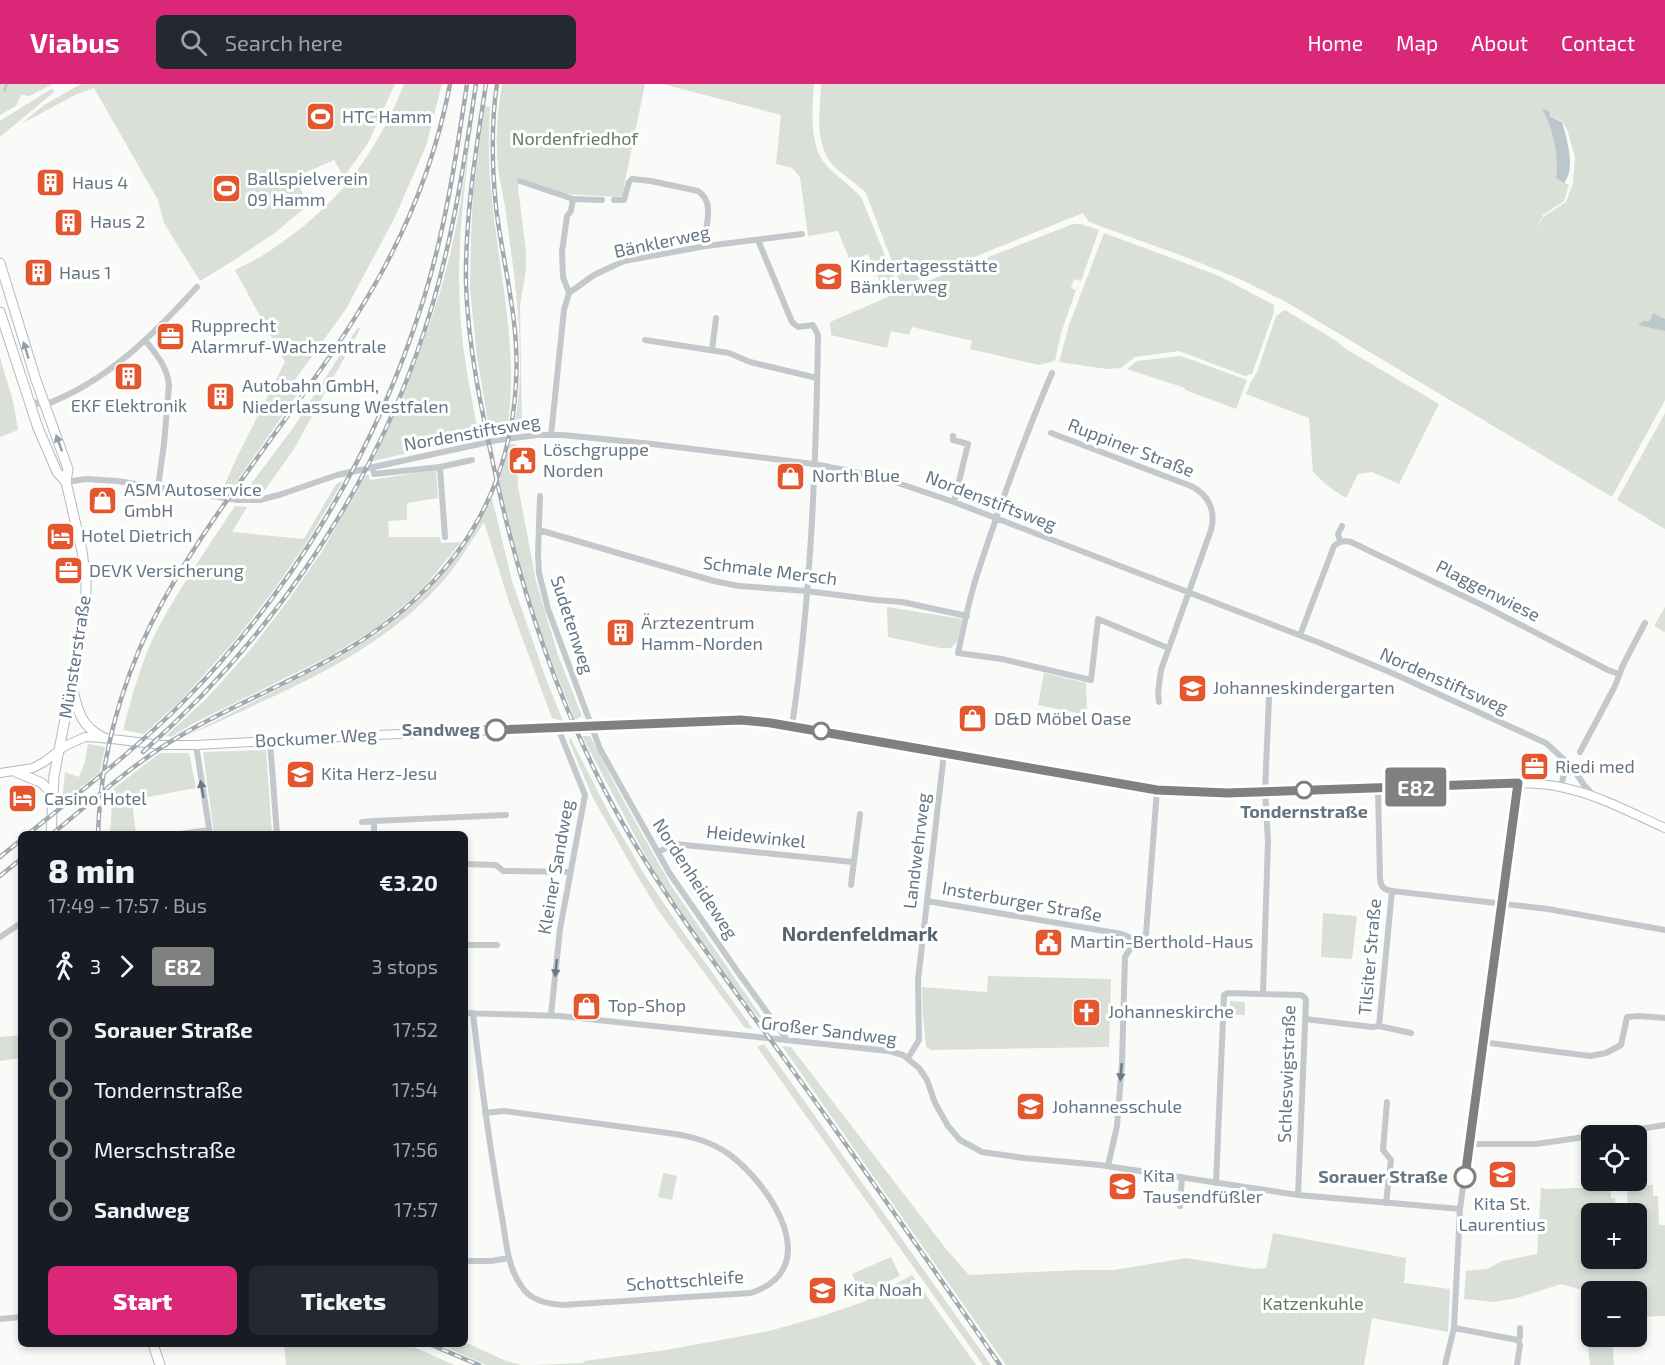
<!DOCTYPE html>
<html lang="en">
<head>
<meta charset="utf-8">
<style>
	body { margin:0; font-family:"Exo 2",sans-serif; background:#242831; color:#f1f3f6; height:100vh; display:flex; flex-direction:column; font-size:22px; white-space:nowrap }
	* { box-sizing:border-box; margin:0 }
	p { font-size:20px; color:#9ea1a6 }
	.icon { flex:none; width:33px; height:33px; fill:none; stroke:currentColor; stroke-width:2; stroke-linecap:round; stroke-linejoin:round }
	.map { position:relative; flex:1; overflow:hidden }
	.sheet { position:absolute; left:18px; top:747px; width:450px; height:516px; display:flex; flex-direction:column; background:#171b24; border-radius:9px; box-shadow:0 3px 9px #0003 }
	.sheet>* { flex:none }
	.badge { padding:0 12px; border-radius:4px; font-size:21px; line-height:39px }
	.controls { position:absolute; left:1581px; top:1041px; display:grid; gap:12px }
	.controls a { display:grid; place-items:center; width:66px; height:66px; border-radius:9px; background:#171b24; box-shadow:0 3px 9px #0003; font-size:30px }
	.map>.badge { position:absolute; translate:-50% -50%; box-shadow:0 0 0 3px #fff }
	.legs { display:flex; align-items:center; gap:9px; height:66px; padding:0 30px; font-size:20px }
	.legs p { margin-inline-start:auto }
	.headline { display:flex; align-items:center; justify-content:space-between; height:102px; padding:0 30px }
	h1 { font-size:33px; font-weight:800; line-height:45px }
	.primary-button { display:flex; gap:12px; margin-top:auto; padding:12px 30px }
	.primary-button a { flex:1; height:69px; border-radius:9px; background:#db2777; color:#fff; font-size:24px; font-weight:800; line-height:69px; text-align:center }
	.primary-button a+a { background:#242831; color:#f1f3f6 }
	ul { padding:0 30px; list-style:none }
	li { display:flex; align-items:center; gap:21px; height:60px; font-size:22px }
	li i { display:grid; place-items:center; width:9px; height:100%; margin:0 8px; background:currentColor }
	li i::after { content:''; width:15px; height:15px; margin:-8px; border:4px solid; border-radius:50%; background:#171b24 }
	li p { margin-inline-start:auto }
	li:first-child i { background:linear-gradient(#0000 50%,currentColor 0) }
	li:last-child i { background:linear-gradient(currentColor 50%,#0000 0) }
	header { display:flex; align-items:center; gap:36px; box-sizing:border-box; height:84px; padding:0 30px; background:#db2777; color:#fff }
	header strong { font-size:28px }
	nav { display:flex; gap:33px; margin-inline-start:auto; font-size:21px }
	.search { width:420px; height:54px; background:#242831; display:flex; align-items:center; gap:15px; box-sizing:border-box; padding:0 21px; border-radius:9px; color:#9ea1a6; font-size:22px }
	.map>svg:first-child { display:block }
</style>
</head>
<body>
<header>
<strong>Viabus</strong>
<div class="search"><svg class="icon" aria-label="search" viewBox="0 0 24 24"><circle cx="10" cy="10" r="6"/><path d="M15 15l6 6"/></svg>Search here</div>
<nav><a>Home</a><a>Map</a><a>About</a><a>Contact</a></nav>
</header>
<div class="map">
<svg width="1665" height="1281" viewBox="0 0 1665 1281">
	<rect width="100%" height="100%" fill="#fafaf8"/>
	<path fill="#dadfd7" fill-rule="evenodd" d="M0,0H53L29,12L21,11L16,22L0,31Z
		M81,0H395L368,59L344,93L334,76L295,93L308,121L276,148L236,175L200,197L164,139L158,116L94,4L75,11L21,40L44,21Z
		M404,0H442L426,62L395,133L346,225L294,297L302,304L229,408L222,407L236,375L285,278L235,186C247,180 260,174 271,166C336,123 376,72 404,0Z
		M502,0H645L622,112L617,113L567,110L520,94L518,103L526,167V185L520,222L522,347L513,346C529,280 514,190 505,123C503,109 499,96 498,82C495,57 498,25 502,0Z
		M663,0H814C812,24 809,63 826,81C837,93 850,101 861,113L896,198L895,204L884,207L868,170L850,177L838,147L808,152L800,93L792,84L776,80L781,31Z
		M821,0H1665V316L1612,413L1286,218L1242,196L1188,174L1089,138L1083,129L910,199H904L899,196L866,109C857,100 847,94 837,85C813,63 820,30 821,0ZM1543,25L1549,32L1562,37L1567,45L1575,73L1573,99L1566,118L1543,133L1535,147L1543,131L1564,117L1569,101L1556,94L1557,74L1553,51Z
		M51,5L54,6V8L0,53V37Z
		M475,21C466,89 456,157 460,226C462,269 471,311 479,353L373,377C403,313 430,248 448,179C461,128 467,74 475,21Z
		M485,22L490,23C489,51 488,78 491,105C498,188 520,263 507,347L490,350L477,273L470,205L471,155L473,109Z
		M1073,140H1081L1099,146L1081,197L1074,195L1071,204L1076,206L1061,249L1055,277L1039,281L970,265L972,257L912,243L909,251L891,247L887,264L831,251L830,238L897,209Z
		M1104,149L1217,191L1274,221V228L1252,290L1245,292L1179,267L1135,273L1121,284L1107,285L1059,278L1069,241Z
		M1285,226L1335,256L1346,265L1439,320L1399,400L1372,388L1358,390L1346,414L1329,403L1313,388L1309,334L1246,310L1251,298L1257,288L1276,232Z
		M358,243L360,245L294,365L262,410L242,412L293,344Z
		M1181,272L1247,296L1236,325L1185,306V304L1127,285L1137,277Z
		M0,274L13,317L18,346L0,353Z
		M1665,329V445L1617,416Z
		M510,360H516L518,402L536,497L558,571L582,632L575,636L542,553L523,492L503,416L499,397Z
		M436,386L438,414L407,419V436L388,437L389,453H440L441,459L461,458L421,507L376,544L332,571L194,639L171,653L166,652L208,613L250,566L287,518L323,466L365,391H369L370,396Z
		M343,397L307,458L273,507L235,556L201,594L179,618L144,650L123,646C132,612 141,578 157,546C180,503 208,463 235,422L247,423L232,448L304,455L336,400Z
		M492,414L512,497L546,595L563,637L552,634L509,518L484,438C471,457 460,477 445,495C395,553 327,588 259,619C235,630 212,641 188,651L335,576L380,548L424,511L467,459Z
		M887,523L962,535L957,558L951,564H940L888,553Z
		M1665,523V548L1654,542Z
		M1044,589L1086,599L1087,631L1038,621Z
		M582,652H590L623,716L672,803L763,935L762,937L743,915L692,847L654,788Z
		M570,653L611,733L646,793L686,852L753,945L745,944L658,826L639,795L593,714L569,657Z
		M88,660L105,663L100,688L62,718L65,688L79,693L85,678Z
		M266,666L272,750H214L203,668Z
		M160,669H189L196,704L132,716L136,750H110L113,705Z
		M1323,829L1357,832L1352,875L1321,873Z
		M988,892L1111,895L1109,963L932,966L926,963L923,933L922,903L987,908Z
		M1230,917L1245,918V931H1230Z
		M21,951V974L0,977V953Z
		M764,960L991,1281H983L757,963Z
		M782,962L791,963L946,1165L969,1191L1079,1186H1114L1186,1174L1255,1185L1266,1184L1273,1149L1406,1174L1404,1199L1450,1205L1448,1248L1372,1234L1364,1281H1006Z
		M663,1089L677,1092L672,1116L658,1113Z
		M1653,1101V1112H1658L1659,1141H1665V1232L1637,1233L1636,1208H1592V1252L1612,1253L1614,1281H1590L1583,1218L1586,1207L1561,1200L1517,1214L1494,1218L1464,1215L1466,1187L1487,1185L1502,1177L1537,1170L1541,1104L1548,1105L1610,1103L1611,1114H1615L1616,1128L1592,1130V1174H1636V1130L1628,1129L1627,1102Z
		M891,1173L900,1192L861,1210L852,1190Z
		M912,1191L976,1281H534L583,1279L584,1277L666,1266L769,1247L819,1233L863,1218Z
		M465,1258L506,1277L521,1281H486L439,1260H465Z
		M284,1260H407L454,1281H286Z"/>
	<path fill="#bbc7cb" d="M1542,24L1550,28L1549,32L1562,38C1567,54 1576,86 1564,99L1556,94C1559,70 1553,46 1542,24Z
		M1653,229L1665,235V247L1638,241L1643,237H1650Z"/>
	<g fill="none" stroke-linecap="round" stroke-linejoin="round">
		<path stroke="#bbc7cb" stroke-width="2" d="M4,7L7,0"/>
		<defs>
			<path id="secondary" d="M0,689L33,684L44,678L65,662L85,653L104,654L162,661H196L376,651L741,636L792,642L1157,706L1227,709L1504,699C1523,699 1542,699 1560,703C1597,710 1631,729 1665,744"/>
			<path id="primary" d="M0,179L36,296L68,385L66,398L82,467L86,498V518L79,562L54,692L51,750
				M0,228L38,344L57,388L66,398
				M73,606C78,629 82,643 104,654
				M16,688L42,699L52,710
				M153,1260L160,1281"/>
		</defs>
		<use href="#secondary" stroke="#b3babf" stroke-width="10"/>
		<use href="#primary" stroke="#b5babe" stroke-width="11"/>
		<path stroke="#c3c8cc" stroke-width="6" d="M520,97L573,115L602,116
			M614,116H624L629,98L632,95L651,97L698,107C717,120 703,142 706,162
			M758,156L792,238L798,243L813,241L818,251C816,381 811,513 792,642
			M569,209L563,193L562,168L567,132L571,127L573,115
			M145,256C156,270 167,282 169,301L164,360L158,403
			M645,256L729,269L750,278L817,294
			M712,266L716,234
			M1052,289C1024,354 1000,421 978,488C969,514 964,542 958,569L1002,575L1091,596L1098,535L1168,564
			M29,317L44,321C107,298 153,251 197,203
			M1051,349L1191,402C1209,411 1216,427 1211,446L1161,586L1158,609L1159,618
			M551,351L564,226L569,209L594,191L624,177L706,162L802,150
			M953,352V356L968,360L954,418
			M373,383L374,390L440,383L472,376
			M440,383L445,453
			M66,398L86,395L117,397L238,416H260L282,410L337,391L498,356L537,351H563L652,360L814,380L850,387L889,396L954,418L1320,559L1392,589L1546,659L1572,683L1584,701L1594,712
			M540,412L538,470L539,489L548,525L600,665L670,790L740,891L787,956
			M539,446L714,497L739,502L807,507L876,516L902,518L967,532
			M1340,457L1338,450L1342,442
			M1300,551L1334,462C1339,457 1344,456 1351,458L1484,522L1608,586L1619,590
			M270,657L277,750
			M196,661L210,750
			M1580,668L1615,602L1623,581L1645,539
			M1561,703L1565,685L1562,675
			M1378,704L1380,795C1381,803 1384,806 1392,807L1548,825L1665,846
			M362,738L374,737
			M180,750L209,746
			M374,750V737L506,731
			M658,768L675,760L853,778
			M465,780L496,781L503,787L570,788
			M851,801L860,730
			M927,817L1122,850L1136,856L1146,850L1157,706
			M0,853L21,839
			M465,861H497
			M1263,910L1268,757L1265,707L1269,614
			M465,929L560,932L889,967L903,971L919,984L927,996L935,1019L948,1042L960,1056L982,1068L1024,1074L1100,1081L1298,1111L1460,1125
			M473,929C481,998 490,1066 502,1133C506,1156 507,1183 522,1203C530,1216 548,1220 562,1221L751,1209C826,1184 770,1101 730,1071C710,1056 686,1051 661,1048L504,1027L485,1029
			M1123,930L1223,933
			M551,931L560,845L585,711L558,644
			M1305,935L1372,943L1379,942L1411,949
			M1379,942L1392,807
			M1482,958L1590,972L1606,969L1621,961L1627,933L1639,932L1665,934
			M908,974L919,956L918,896L944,669
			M1596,1052L1665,1041
			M1469,1060H1536L1592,1052
			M1108,1082L1117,1042L1122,979L1125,873L1136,856
			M1216,1099L1224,911L1228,909L1301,911L1304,913L1306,916L1298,1111
			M1386,1119L1391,1076L1383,1066L1387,1018
			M1180,1122L1182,1093
			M465,1177H491L509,1174
			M0,1235L21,1233
			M1454,1244L1518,1256L1520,1261L1517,1281
			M1518,1256L1520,1253V1244
			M1445,1281L1454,1244L1460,1125L1518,699"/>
		<use href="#secondary" stroke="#fff" stroke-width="8"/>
		<use href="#primary" stroke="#fff" stroke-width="9"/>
		<defs>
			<path id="rail" d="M486,0C476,66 465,132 466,200C468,262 481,323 494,384C517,492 550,596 599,695C649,795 716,881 781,970C856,1073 928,1177 1000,1281
				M143,668C277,549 383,392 433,219C454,147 465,74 476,0
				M28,750C81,707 135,666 183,618C294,506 376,367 423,217C445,147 456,73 467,0
				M52,750C95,715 137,676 185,649C234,621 286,600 334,573C442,513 509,424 516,299C520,239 503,181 496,123C492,83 491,40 497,0
				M98,750C100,678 119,605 151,540C213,417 311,315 378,195C412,134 437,69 450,0
				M0,773L21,756
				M0,792L21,775
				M429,1260L479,1281"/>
		</defs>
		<use href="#rail" stroke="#a2aab0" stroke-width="4.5"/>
		<use href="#rail" stroke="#fff" stroke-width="2" stroke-dasharray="7" stroke-linecap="butt"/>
	</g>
	<defs><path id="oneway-solid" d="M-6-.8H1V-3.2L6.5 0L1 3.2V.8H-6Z" transform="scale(1.5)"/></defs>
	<g fill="#939fa8">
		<use href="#oneway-solid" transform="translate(26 266) rotate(-107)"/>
		<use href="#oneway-solid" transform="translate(59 359) rotate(-110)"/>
	</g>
	<g fill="#6a7a87">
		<use href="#oneway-solid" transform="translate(202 705) rotate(-100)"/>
		<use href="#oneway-solid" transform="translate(556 884) rotate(96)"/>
		<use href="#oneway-solid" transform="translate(1121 988) rotate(95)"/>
	</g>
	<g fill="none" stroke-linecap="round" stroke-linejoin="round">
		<defs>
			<path id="line-1" d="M496,646L741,636L771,639L1157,706L1227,709L1518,699L1465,1093"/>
		</defs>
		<use href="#line-1" stroke="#fff" stroke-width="14"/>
		<use href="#line-1" stroke="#808080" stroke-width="9"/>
	</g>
	<defs>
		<symbol id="stadium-square" viewBox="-11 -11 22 22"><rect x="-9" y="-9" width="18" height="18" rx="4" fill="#e4572e" stroke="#fff"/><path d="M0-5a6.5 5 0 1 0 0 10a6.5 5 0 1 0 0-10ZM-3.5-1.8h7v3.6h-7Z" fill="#fff"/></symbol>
		<symbol id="building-square" viewBox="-11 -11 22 22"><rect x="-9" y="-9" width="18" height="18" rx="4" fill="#e4572e" stroke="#fff"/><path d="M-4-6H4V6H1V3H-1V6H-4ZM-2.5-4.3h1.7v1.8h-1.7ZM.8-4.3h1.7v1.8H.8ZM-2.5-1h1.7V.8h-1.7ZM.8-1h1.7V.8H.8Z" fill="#fff"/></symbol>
		<symbol id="school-square" viewBox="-11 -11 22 22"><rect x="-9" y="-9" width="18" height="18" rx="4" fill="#e4572e" stroke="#fff"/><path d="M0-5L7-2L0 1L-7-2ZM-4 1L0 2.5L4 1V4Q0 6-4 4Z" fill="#fff"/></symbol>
		<symbol id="office-square" viewBox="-11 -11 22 22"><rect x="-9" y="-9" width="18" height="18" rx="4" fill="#e4572e" stroke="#fff"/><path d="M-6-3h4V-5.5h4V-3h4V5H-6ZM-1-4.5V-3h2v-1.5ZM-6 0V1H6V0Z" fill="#fff"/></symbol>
		<symbol id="civic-square" viewBox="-11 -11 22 22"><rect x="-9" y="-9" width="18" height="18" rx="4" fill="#e4572e" stroke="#fff"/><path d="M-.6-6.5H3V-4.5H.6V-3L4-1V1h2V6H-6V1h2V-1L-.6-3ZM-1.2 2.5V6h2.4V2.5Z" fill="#fff"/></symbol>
		<symbol id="shop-square" viewBox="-11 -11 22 22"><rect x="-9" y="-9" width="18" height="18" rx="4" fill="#e4572e" stroke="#fff"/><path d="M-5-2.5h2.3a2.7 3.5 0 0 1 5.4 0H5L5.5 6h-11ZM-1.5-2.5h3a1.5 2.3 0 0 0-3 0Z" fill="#fff"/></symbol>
		<symbol id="hotel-square" viewBox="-11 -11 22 22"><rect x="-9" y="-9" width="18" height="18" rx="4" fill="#e4572e" stroke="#fff"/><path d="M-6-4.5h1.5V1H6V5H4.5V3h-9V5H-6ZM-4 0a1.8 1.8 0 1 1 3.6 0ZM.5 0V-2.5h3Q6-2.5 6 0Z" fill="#fff"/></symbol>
		<symbol id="church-square" viewBox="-11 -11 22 22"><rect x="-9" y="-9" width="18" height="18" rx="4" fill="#e4572e" stroke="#fff"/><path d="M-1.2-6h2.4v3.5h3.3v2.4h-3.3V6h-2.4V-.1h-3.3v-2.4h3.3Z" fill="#fff"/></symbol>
	</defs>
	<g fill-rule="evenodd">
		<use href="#stadium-square" x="304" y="16" width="33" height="33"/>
		<use href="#building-square" x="34" y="82" width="33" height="33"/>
		<use href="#stadium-square" x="210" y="88" width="33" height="33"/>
		<use href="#building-square" x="52" y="122" width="33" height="33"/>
		<use href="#building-square" x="22" y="172" width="33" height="33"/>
		<use href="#school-square" x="812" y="176" width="33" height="33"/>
		<use href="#office-square" x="154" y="236" width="33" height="33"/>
		<use href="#building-square" x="112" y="276" width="33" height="33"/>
		<use href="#building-square" x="204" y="296" width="33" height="33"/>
		<use href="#civic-square" x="506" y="360" width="33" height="33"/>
		<use href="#shop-square" x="774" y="376" width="33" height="33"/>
		<use href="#shop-square" x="86" y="400" width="33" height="33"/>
		<use href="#hotel-square" x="44" y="436" width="33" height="33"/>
		<use href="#office-square" x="52" y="470" width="33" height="33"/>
		<use href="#building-square" x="604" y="532" width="33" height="33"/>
		<use href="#school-square" x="1176" y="588" width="33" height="33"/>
		<use href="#shop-square" x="956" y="618" width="33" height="33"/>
		<use href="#office-square" x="1518" y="666" width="33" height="33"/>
		<use href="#school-square" x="284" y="674" width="33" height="33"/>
		<use href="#hotel-square" x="6" y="698" width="33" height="33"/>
		<use href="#civic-square" x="1032" y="842" width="33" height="33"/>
		<use href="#shop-square" x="570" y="906" width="33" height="33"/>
		<use href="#church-square" x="1070" y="912" width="33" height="33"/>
		<use href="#school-square" x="1014" y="1006" width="33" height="33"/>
		<use href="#school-square" x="1486" y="1074" width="33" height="33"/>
		<use href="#school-square" x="1106" y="1086" width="33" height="33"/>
		<use href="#school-square" x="806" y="1190" width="33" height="33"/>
	</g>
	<g fill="#fff" stroke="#808080" stroke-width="3">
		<circle cx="496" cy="646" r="10"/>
		<circle cx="821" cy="647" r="8"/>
		<circle cx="1304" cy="706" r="8"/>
		<circle cx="1465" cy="1093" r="10"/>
	</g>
	<g text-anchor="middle" stroke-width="6" stroke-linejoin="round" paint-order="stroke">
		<g font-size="18" fill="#657683" stroke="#fff" text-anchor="start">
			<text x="342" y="39">HTC Hamm</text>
			<text x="247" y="101">Ballspielverein<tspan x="247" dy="21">09 Hamm</tspan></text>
			<text x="72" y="105">Haus 4</text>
			<text x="90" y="144">Haus 2</text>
			<text x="850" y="188">Kindertagesstätte<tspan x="850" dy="21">Bänklerweg</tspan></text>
			<text x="59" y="195">Haus 1</text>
			<text x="191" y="248">Rupprecht<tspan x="191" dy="21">Alarmruf-Wachzentrale</tspan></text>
			<text x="242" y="308">Autobahn GmbH,<tspan x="242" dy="21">Niederlassung Westfalen</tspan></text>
			<text x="129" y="328" text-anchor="middle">EKF Elektronik</text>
			<text x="543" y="372">Löschgruppe<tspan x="543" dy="21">Norden</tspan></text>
			<text x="812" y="398">North Blue</text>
			<text x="124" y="412">ASM Autoservice<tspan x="124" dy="21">GmbH</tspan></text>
			<text x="81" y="458">Hotel Dietrich</text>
			<text x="89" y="493">DEVK Versicherung</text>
			<text x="641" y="545">Ärztezentrum<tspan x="641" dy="21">Hamm-Norden</tspan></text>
			<text x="1213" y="610">Johanneskindergarten</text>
			<text x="994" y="641">D&amp;D Möbel Oase</text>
			<text x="1555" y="689">Riedi med</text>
			<text x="321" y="696">Kita Herz-Jesu</text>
			<text x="44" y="721">Casino Hotel</text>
			<text x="1070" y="864">Martin-Berthold-Haus</text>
			<text x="608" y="928">Top-Shop</text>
			<text x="1108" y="934">Johanneskirche</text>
			<text x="1052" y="1029">Johannesschule</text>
			<text x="1143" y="1098">Kita<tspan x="1143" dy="21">Tausendfüßler</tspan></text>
			<text x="1502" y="1126" text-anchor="middle">Kita St.<tspan x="1502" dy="21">Laurentius</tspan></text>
			<text x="843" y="1212">Kita Noah</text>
		</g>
		<g font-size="18" fill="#687a64" stroke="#fff">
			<text x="575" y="61">Nordenfriedhof</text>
			<text x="1313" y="1226">Katzenkuhle</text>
		</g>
		<g font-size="18" fill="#657683" stroke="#fff">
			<text transform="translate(662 158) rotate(-12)" y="6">Bänklerweg</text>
			<text transform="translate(472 349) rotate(-10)" y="6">Nordenstiftsweg</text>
			<text transform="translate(1131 364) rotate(21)" y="6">Ruppiner Straße</text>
			<text transform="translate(991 417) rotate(21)" y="6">Nordenstiftsweg</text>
			<text transform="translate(770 487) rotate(7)" y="6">Schmale Mersch</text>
			<text transform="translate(1488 507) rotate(27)" y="6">Plaggenwiese</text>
			<text transform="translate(572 541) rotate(72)" y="6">Sudetenweg</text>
			<text transform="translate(75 573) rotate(-81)" y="6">Münsterstraße</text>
			<text transform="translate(1444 597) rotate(24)" y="6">Nordenstiftsweg</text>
			<text transform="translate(316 654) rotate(-3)" y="6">Bockumer Weg</text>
			<text transform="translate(756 753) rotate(6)" y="6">Heidewinkel</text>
			<text transform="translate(917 767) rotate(-83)" y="6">Landwehrweg</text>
			<text transform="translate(556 783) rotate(-80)" y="6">Kleiner Sandweg</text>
			<text transform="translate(695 795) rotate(57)" y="6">Nordenheideweg</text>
			<text transform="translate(1022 818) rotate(10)" y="6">Insterburger Straße</text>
			<text transform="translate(1370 873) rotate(-85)" y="6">Tilsiter Straße</text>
			<text transform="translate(829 947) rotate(7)" y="6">Großer Sandweg</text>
			<text transform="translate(1287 990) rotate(-88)" y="6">Schleswigstraße</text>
			<text transform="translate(685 1197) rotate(-4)" y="6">Schottschleife</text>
		</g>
		<g font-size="18" font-weight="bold" fill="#657683" stroke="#fff" text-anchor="end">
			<text x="480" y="652">Sandweg</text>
			<text x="1304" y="734" text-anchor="middle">Tondernstraße</text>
			<text x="1448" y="1099">Sorauer Straße</text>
		</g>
		<g font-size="20" font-weight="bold" fill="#57646e" stroke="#fff">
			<text x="860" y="857">Nordenfeldmark</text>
		</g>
	</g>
</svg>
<div class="controls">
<a><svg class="icon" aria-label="locate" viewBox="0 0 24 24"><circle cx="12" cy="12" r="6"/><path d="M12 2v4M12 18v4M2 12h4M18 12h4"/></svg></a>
<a>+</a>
<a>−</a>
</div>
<b class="badge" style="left:1416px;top:703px;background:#808080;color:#fff">E82</b>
<section class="sheet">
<div class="headline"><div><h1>8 min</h1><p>17:49 – 17:57 · Bus</p></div><b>€3.20</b></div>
<div class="legs"><svg class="icon" aria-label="walk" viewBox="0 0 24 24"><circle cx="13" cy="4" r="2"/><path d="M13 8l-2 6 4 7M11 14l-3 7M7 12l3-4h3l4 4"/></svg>3<svg class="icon" aria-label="forward" viewBox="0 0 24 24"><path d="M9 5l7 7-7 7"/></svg><b class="badge" style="background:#808080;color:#fff">E82</b><p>3 stops</p></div>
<ul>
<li><i style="color:#808080"></i><b>Sorauer Straße</b><p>17:52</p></li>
<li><i style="color:#808080"></i><span>Tondernstraße</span><p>17:54</p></li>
<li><i style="color:#808080"></i><span>Merschstraße</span><p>17:56</p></li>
<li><i style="color:#808080"></i><b>Sandweg</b><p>17:57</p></li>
</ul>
<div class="primary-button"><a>Start</a><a>Tickets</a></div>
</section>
</div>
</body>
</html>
